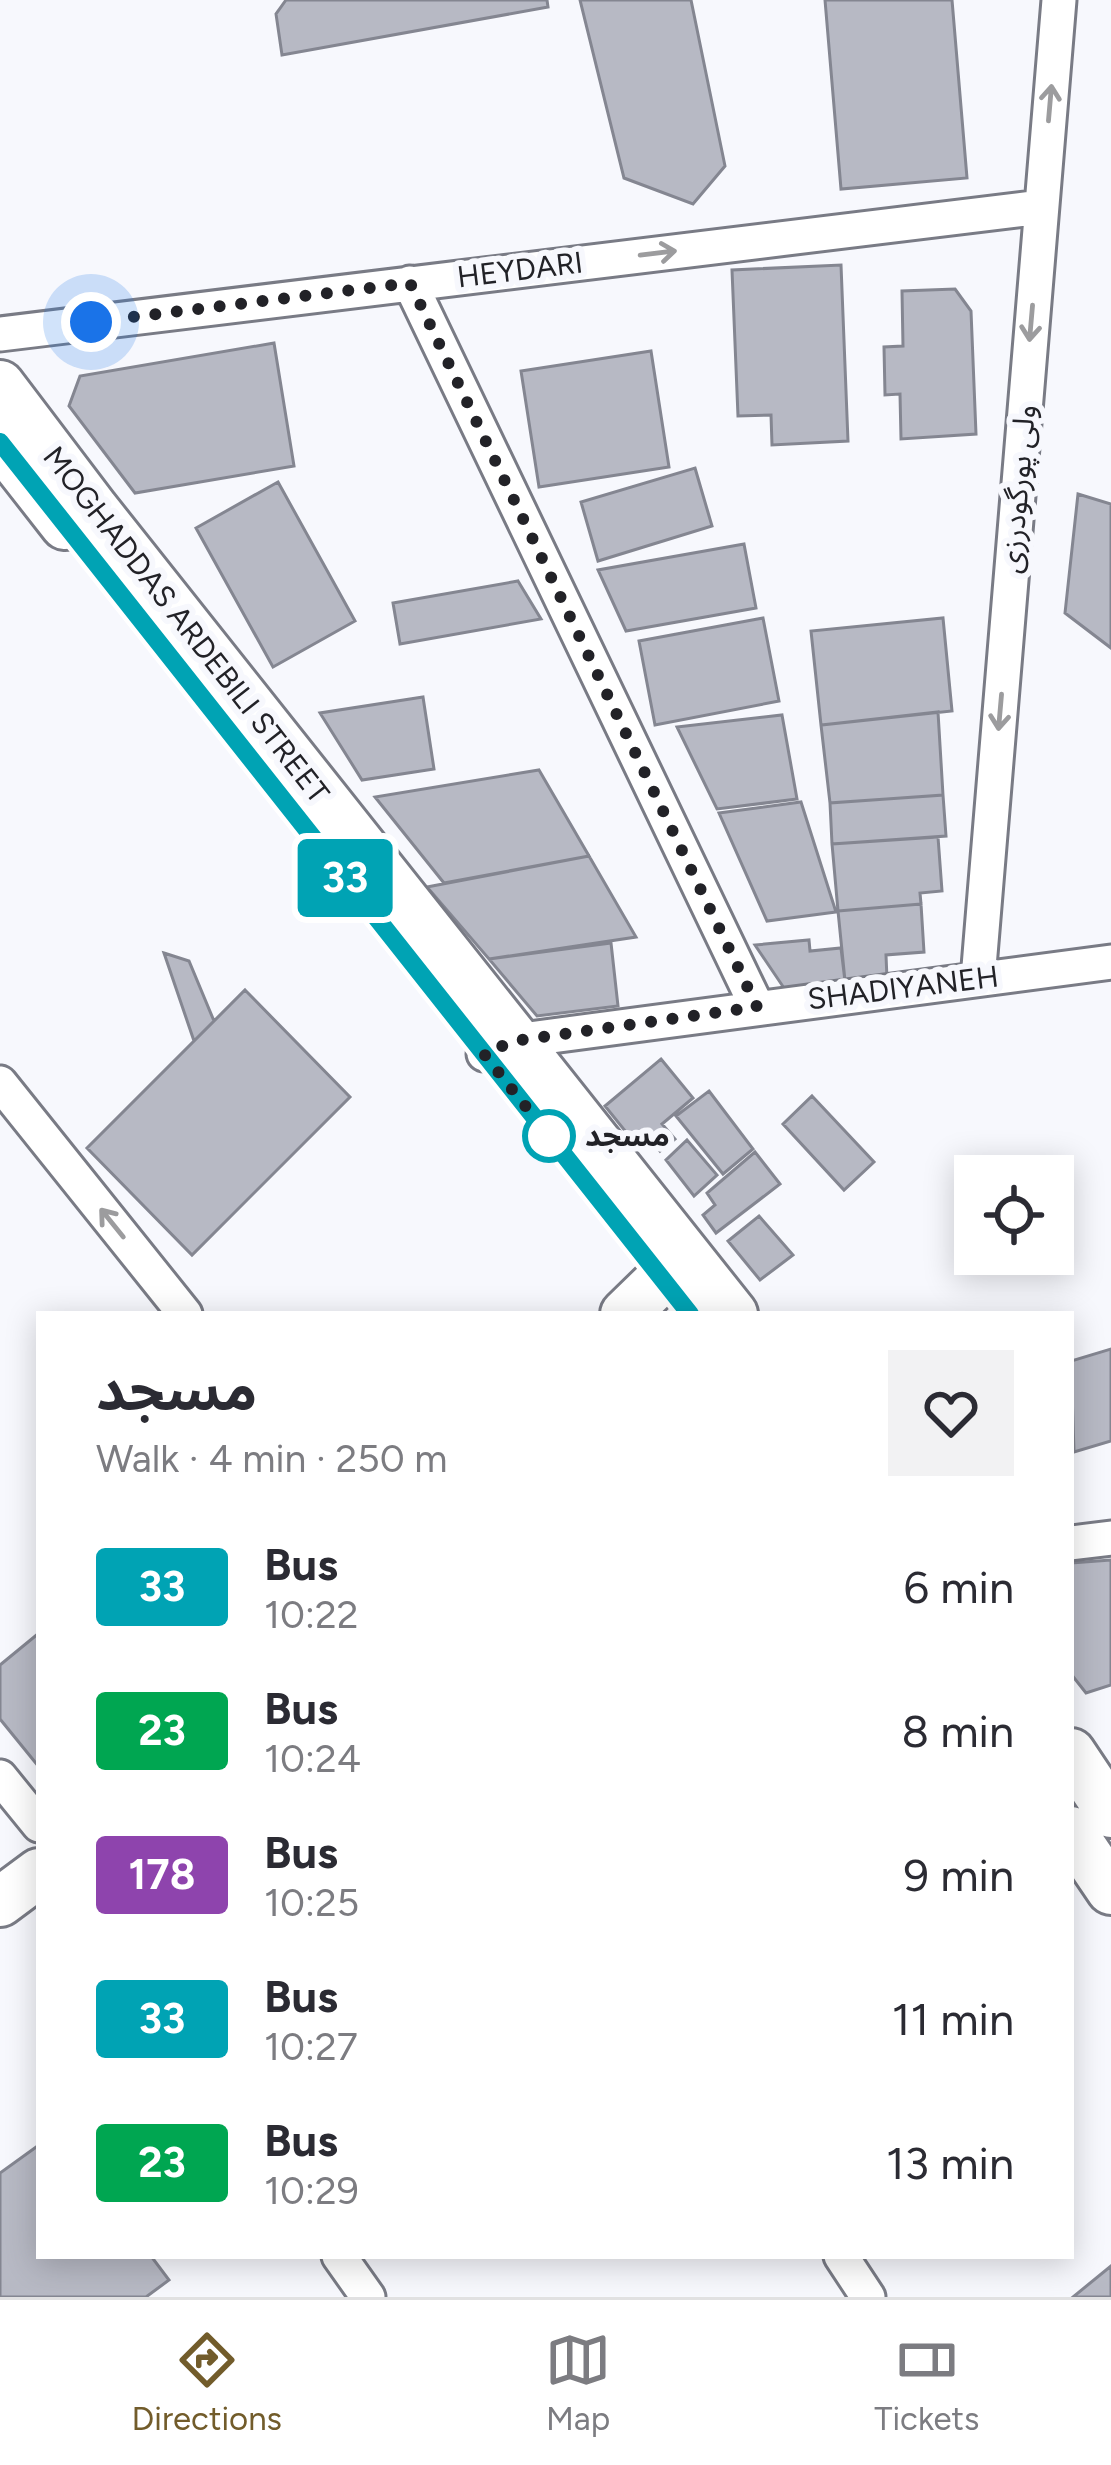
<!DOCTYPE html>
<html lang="en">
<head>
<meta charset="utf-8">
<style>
	body { margin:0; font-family:Figtree,"Noto Sans Arabic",sans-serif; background:#f2f2f3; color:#2b2b33; height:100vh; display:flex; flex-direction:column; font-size:45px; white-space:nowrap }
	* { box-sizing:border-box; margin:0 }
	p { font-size:39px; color:#7c7c81 }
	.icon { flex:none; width:66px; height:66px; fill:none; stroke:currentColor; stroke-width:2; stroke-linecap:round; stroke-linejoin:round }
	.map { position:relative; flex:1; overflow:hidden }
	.details { position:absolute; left:36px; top:1311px; width:1038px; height:948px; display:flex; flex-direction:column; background:#fff; border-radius:0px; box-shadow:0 6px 30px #0003 }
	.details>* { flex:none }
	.badge { padding:0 24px; border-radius:9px; font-size:42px; line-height:78px }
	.tools { position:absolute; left:954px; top:1155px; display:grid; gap:24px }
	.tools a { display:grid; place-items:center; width:120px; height:120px; border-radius:0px; background:#fff; box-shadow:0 6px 30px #0003; font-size:60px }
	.you { position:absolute; width:60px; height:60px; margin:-30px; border:9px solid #fff; border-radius:50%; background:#1a73e8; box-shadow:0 0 0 18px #1a73e833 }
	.map>.badge { position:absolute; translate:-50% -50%; box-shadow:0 0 0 6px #fff }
	.round { display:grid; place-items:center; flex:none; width:126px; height:126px; border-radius:0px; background:#f2f2f3 }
	.overview { display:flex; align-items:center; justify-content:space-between; height:204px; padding:0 60px }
	h1 { font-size:57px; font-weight:700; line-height:90px }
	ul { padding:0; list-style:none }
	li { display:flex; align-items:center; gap:36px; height:144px; padding:0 60px }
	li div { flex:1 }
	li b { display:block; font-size:45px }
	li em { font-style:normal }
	li .badge { min-width:132px; font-weight:700; text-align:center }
	.dock { display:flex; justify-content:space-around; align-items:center; height:168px; border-top:3px solid #e1e1e2; background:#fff; font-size:33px; color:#7c7c81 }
	.dock a { display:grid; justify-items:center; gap:6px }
	.dock .on { color:#725c2b }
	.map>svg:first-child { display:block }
</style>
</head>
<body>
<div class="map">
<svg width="1111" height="2297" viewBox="0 0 1111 2297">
	<rect width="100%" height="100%" fill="#f7f8fd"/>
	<path fill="#b7b9c4" stroke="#848691" stroke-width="3" d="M286,0H547L548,7L282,55L276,14Z
		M580,0H691L725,166L693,204L624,178Z
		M825,0H952L967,178L841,189Z
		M841,265L848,441L772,445L771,415L738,416L732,270Z
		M955,289L971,311L976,434L901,439L900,394L885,395L884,347L903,346L902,291Z
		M274,343L294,466L135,493L69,406L80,376Z
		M651,351L669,467L539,487L521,371Z
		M695,468L712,526L598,561L581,502Z
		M278,482L355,621L273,667L196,528Z
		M1078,494L1111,504V648L1065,613Z
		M744,544L756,608L626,631L598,570Z
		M518,581L541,619L400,644L393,603Z
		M763,618L779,701L655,725L639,641Z
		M943,618L952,711L821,725L811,631Z
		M423,697L434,769L362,780L320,713Z
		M938,712L943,795L830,803L821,725Z
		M782,715L797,799L717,809L677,727Z
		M539,770L589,856L444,883L375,797Z
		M943,795L946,836L832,844L830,803Z
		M801,802L836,912L767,921L719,813Z
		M938,837L942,891L920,893L921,904L838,911L832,844Z
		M589,856L636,937L489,959L427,887Z
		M921,904L924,952L886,955L887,979L845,981L838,911Z
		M809,940L810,951L841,948L845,981L784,988L755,945Z
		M611,943L618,1006L537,1016L489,959Z
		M164,953L189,961L214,1021L194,1041Z
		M245,990L350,1097L192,1255L87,1148Z
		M661,1059L693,1098L662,1124L675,1139L660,1151L650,1138L638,1147L605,1106Z
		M709,1091L753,1149L723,1174L676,1116Z
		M812,1096L874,1162L844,1190L783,1124Z
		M687,1140L717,1175L694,1196L666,1160Z
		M755,1152L780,1184L716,1233L703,1215L715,1205L707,1193Z
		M759,1216L793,1255L760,1280L728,1241Z
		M1111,1349V1441L1074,1452L1071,1361Z
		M1111,1560V1685L1086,1693L1071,1674V1563Z
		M39,1633V1767L0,1719V1665Z
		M39,2145V2256H151L169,2280L146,2297H0V2173Z
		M1111,2266V2297H1073Z"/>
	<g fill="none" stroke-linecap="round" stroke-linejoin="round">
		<defs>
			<path id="street" d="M410,283L757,1007
				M0,334L1041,207
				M978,979L1059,0
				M484,1054L514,1041L1111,962
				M0,1083L185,1314
				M1071,1543L1111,1538
				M0,1777L39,1825
				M339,2256L368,2297
				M841,2256L868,2297"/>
			<path id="secondary" d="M0,385L94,509L733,1314
				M0,442L65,525
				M625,1314L662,1278
				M1071,1753L1111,1813
				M1071,1831L1111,1890
				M0,1902L39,1873"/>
		</defs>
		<use href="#street" stroke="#797b85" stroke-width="39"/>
		<use href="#secondary" stroke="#797b85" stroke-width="54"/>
		<use href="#street" stroke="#fff" stroke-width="33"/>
		<use href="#secondary" stroke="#fff" stroke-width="48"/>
	</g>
	<defs><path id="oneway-shaft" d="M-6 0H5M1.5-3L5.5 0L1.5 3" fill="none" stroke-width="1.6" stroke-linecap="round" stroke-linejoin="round" transform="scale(3)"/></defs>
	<g stroke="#9c9c9e">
		<use href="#oneway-shaft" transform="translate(1050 103) rotate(-85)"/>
		<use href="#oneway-shaft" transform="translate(658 253) rotate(-7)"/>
		<use href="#oneway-shaft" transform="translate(1031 323) rotate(95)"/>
		<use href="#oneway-shaft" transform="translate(1000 712) rotate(95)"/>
		<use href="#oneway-shaft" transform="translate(112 1223) rotate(-129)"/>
	</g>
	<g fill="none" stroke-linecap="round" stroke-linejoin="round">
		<defs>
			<path id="line" d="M0,442L690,1314"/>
		</defs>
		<use href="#line" stroke="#fff" stroke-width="27"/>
		<use href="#line" stroke="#00a3b4" stroke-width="18"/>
		<path stroke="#222227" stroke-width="12" stroke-dasharray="0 21.6" d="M91,322L410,283L757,1007L514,1041L484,1054L549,1136"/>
	</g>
	<circle fill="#fff" stroke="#00a3b4" stroke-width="6" cx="549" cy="1136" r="24"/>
	<g text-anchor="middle" stroke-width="12" stroke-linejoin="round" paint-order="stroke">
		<g font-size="30" fill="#222227" stroke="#f7f8fd">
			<text transform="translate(520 270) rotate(-7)" y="10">HEYDARI</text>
			<text transform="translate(1018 489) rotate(-85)" y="10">ولی پورگودرزی</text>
			<text transform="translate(186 625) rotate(52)" y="10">MOGHADDAS ARDEBILI STREET</text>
			<text transform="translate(903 988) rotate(-7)" y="10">SHADIYANEH</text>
		</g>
		<g font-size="30" font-weight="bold" fill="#222227" stroke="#f7f8fd" text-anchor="start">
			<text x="585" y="1146">مسجد</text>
		</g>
	</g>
</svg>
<div class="tools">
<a><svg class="icon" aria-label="locate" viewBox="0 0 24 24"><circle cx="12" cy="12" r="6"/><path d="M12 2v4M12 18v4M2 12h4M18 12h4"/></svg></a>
</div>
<div class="you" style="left:91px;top:322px"></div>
<b class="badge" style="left:345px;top:878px;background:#00a3b4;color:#fff">33</b>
<section class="details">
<div class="overview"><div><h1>مسجد</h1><p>Walk · 4 min · 250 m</p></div><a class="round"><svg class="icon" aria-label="heart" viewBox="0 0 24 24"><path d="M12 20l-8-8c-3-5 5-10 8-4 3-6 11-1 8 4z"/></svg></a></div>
<ul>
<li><span class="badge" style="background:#00a3b4;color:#fff">33</span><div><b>Bus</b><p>10:22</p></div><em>6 min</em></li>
<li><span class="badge" style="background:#00a651;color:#fff">23</span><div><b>Bus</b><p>10:24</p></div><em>8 min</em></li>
<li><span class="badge" style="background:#8e44ad;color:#fff">178</span><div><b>Bus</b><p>10:25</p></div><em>9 min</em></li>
<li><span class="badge" style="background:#00a3b4;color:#fff">33</span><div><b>Bus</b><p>10:27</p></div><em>11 min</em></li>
<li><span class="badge" style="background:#00a651;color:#fff">23</span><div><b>Bus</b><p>10:29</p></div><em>13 min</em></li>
</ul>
</section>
</div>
<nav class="dock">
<a class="on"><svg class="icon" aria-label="directions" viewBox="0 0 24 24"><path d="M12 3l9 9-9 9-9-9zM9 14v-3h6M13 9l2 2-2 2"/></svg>Directions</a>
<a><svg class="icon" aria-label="map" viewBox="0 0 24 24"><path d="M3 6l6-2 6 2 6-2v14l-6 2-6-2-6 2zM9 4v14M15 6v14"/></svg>Map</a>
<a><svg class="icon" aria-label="tickets" viewBox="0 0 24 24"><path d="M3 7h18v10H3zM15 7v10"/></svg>Tickets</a>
</nav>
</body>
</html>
